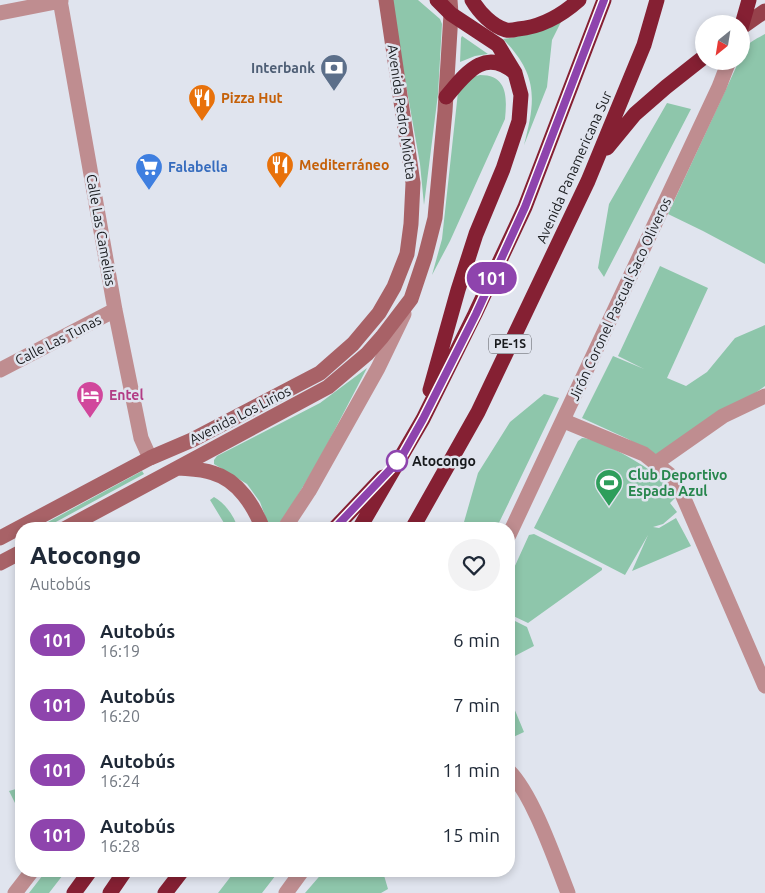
<!DOCTYPE html>
<html lang="es">
<head>
<meta charset="utf-8">
<style>
	body { margin:0; font-family:Ubuntu,sans-serif; background:#f2f2f3; color:#1f2937; height:100vh; display:flex; flex-direction:column; font-size:19px; white-space:nowrap }
	* { box-sizing:border-box; margin:0 }
	p { font-size:16px; color:#747a83 }
	.icon { flex:none; width:28px; height:28px; fill:none; stroke:currentColor; stroke-width:2; stroke-linecap:round; stroke-linejoin:round }
	.map { position:relative; flex:1; overflow:hidden }
	.sheet { position:absolute; left:15px; top:522px; width:500px; height:355px; display:flex; flex-direction:column; background:#fff; border-radius:20px; box-shadow:0 2px 8px #0003 }
	.sheet>* { flex:none }
	.badge { padding:0 10px; border-radius:16px; font-size:18px; line-height:32px }
	.needle { width:32px; rotate:210deg }
	.tools { position:absolute; left:695px; top:15px; display:grid; gap:10px }
	.tools a { display:grid; place-items:center; width:55px; height:55px; border-radius:50%; background:#fff; box-shadow:0 2px 8px #0003; font-size:25px }
	.map>.badge { position:absolute; translate:-50% -50%; box-shadow:0 0 0 2px #fff }
	.round { display:grid; place-items:center; flex:none; width:52px; height:52px; border-radius:26px; background:#f2f2f3 }
	.overview { display:flex; align-items:center; justify-content:space-between; height:85px; padding:0 15px }
	h1 { font-size:24px; font-weight:800; line-height:38px }
	ul { padding:0; list-style:none }
	li { display:flex; align-items:center; gap:15px; height:65px; padding:0 15px }
	li div { flex:1 }
	li b { display:block; font-size:19px }
	li em { font-style:normal }
	li .badge { min-width:55px; font-weight:700; text-align:center }
	.map>svg:first-child { display:block }
</style>
</head>
<body>
<div class="map">
<svg width="765" height="893" viewBox="0 0 765 893">
	<rect width="100%" height="100%" fill="#e0e4ee"/>
	<path fill="#8ec6ab" d="M391,0H418L440,19L442,24L438,94L424,205L420,164Z
		M561,22L552,40L547,87L524,145C536,99 538,75 503,39L516,37Z
		M765,34V264L703,231L668,214L739,61H741C741,45 753,41 765,34Z
		M462,36L488,54L475,56L460,62L461,38Z
		M480,75C508,75 507,98 505,119L450,241L432,275L442,239L458,92L472,77Z
		M667,103L691,109L604,277L598,268L609,204Z
		M660,266L708,288L667,378L686,386L707,372L735,338L765,325V386L661,460L628,439L582,418L613,356L644,369L618,356Z
		M367,368L319,460L283,520L273,526L268,524L260,502L247,484L214,464V460L217,456L320,403Z
		M544,394L559,398L496,529H462L478,473L510,422Z
		M582,438C598,438 646,465 658,477C665,483 670,491 675,498L670,503L677,512L663,524L653,527L659,528L676,518L691,546L632,571L648,535L625,575L534,528L578,441Z
		M142,471L144,474L43,529H35Z
		M214,497C225,503 235,517 238,529H214L224,523L210,500Z
		M534,534L602,568V570L528,623L509,614V579L529,535Z
		M509,618L527,627L534,646L509,659Z
		M509,696L524,732L509,739Z
		M16,789L21,796V815L9,791Z
		M46,871H66L49,893H29Z
		M235,871H279L262,893H218Z
		M324,871H384L383,872L388,889L381,893H305Z"/>
	<g fill="none" stroke-linecap="round" stroke-linejoin="round">
		<path stroke="#bf8d90" stroke-width="15" d="M60,0L115,310L141,438L150,458
			M0,13L61,1
			M0,370L115,310
			M564,421L644,454L669,474L682,494L765,686
			M656,463L723,416L765,396
			M284,529L309,491L378,368L404,314
			M509,535L719,87L729,61
			M509,771C533,795 555,860 568,893
			M15,893L32,871
			M286,893L302,871"/>
		<path stroke="#a86267" stroke-width="15" d="M179,468C190,469 202,469 213,473C238,480 254,506 263,529
			M64,529L328,387L367,354L382,337L411,299L425,257L435,218L445,111L451,14L450,0
			M0,538L150,458L192,440L320,373L353,344L379,313L394,287L407,254L411,224L413,183L386,0
			M0,563L21,552"/>
		<path stroke="#96414b" stroke-width="15" d="M742,27L765,11"/>
		<path stroke="#852033" stroke-width="15" d="M472,0C479,12 492,26 506,30C510,31 514,30 518,29C542,27 561,16 579,0
			M741,28L749,0
			M446,97C465,75 484,46 515,73
			M607,148L635,114L666,87L704,57
			M430,390L458,290L476,234L503,169L519,121L521,95L515,73L498,45L451,14L437,0
			M334,529L383,477
			M359,529L423,419L475,314L525,207L604,0
			M412,529L478,412L588,181L644,45L657,0
			M74,893L90,871
			M110,893L125,871
			M165,893L182,871"/>
	</g>
	<g fill="none" stroke-linecap="round" stroke-linejoin="round">
		<defs>
			<path id="line" d="M334,529L401,458L423,419L476,314L525,207L604,0"/>
		</defs>
		<use href="#line" stroke="#fff" stroke-width="11"/>
		<use href="#line" stroke="#8e44ad" stroke-width="8"/>
	</g>
	<defs>
		<symbol id="bank-pin" viewBox="-11 -11 22 30"><path d="M0 17L-7.5 6A9.5 9.5 0 1 1 7.5 6Z" fill="#5c6f8a" stroke="#e0e4ee"/><path d="M-6-4H6V4H-6ZM0-2.3a2.3 2.3 0 1 0 0 4.6a2.3 2.3 0 1 0 0-4.6Z" fill="#fff"/></symbol>
		<symbol id="restaurant-pin" viewBox="-11 -11 22 30"><path d="M0 17L-7.5 6A9.5 9.5 0 1 1 7.5 6Z" fill="#e8710a" stroke="#e0e4ee"/><path d="M-5-6h1v4h1v-4h1v4h1v-4h1v5L-1.5 .5V6h-2V.5L-5-1ZM5-6V6H3V1.5H1.5Q1.5-4 5-6Z" fill="#fff"/></symbol>
		<symbol id="supermarket-pin" viewBox="-11 -11 22 30"><path d="M0 17L-7.5 6A9.5 9.5 0 1 1 7.5 6Z" fill="#3f7fe0" stroke="#e0e4ee"/><path d="M-6-5.5h2.5l.6 2H6L4.5 2H-2.5L-4.4-4H-6ZM-1.5 3.2a1.3 1.3 0 1 0 .1 0ZM3 3.2a1.3 1.3 0 1 0 .1 0Z" fill="#fff"/></symbol>
		<symbol id="hotel-pin" viewBox="-11 -11 22 30"><path d="M0 17L-7.5 6A9.5 9.5 0 1 1 7.5 6Z" fill="#d1479c" stroke="#e0e4ee"/><path d="M-6-4.5h1.5V1H6V5H4.5V3h-9V5H-6ZM-4 0a1.8 1.8 0 1 1 3.6 0ZM.5 0V-2.5h3Q6-2.5 6 0Z" fill="#fff"/></symbol>
		<symbol id="stadium-pin" viewBox="-11 -11 22 30"><path d="M0 17L-7.5 6A9.5 9.5 0 1 1 7.5 6Z" fill="#2e9e5b" stroke="#e0e4ee"/><path d="M0-5a6.5 5 0 1 0 0 10a6.5 5 0 1 0 0-10ZM-3.5-1.8h7v3.6h-7Z" fill="#fff"/></symbol>
	</defs>
	<g fill-rule="evenodd">
		<use href="#bank-pin" x="318" y="52" width="32" height="43"/>
		<use href="#restaurant-pin" x="186" y="82" width="32" height="43"/>
		<use href="#restaurant-pin" x="264" y="149" width="32" height="43"/>
		<use href="#supermarket-pin" x="133" y="151" width="32" height="43"/>
		<use href="#hotel-pin" x="74" y="379" width="32" height="43"/>
		<use href="#stadium-pin" x="593" y="467" width="32" height="43"/>
	</g>
	<circle fill="#fff" stroke="#8e44ad" stroke-width="2.5" cx="397" cy="461" r="10"/>
	<g text-anchor="middle" stroke-width="5" stroke-linejoin="round" paint-order="stroke">
		<rect fill="#e0e4ee" stroke="#54575c" stroke-width="1" x="489" y="334.5" width="42" height="19" rx="4"/>
		<g font-size="12" font-weight="bold" fill="#181a1d">
			<text x="510" y="348">PE-1S</text>
		</g>
		<g font-size="14" font-weight="bold" fill="#4e5e75" stroke="#e0e4ee" text-anchor="end">
			<text x="315" y="73">Interbank</text>
		</g>
		<g font-size="14" font-weight="bold" fill="#c56008" stroke="#e0e4ee" text-anchor="start">
			<text x="221" y="103">Pizza Hut</text>
			<text x="299" y="170">Mediterráneo</text>
		</g>
		<g font-size="14" fill="#181a1d" stroke="#e0e4ee">
			<text transform="translate(402 112) rotate(82)" y="5">Avenida Pedro Miotta</text>
			<text transform="translate(574 167) rotate(-66)" y="5">Avenida Panamericana Sur</text>
			<text transform="translate(101 230) rotate(80)" y="5">Calle Las Camelias</text>
			<text transform="translate(620 299) rotate(-65)" y="5">Jirón Coronel Pascual Saco Oliveros</text>
			<text transform="translate(58 340) rotate(-27)" y="5">Calle Las Tunas</text>
			<text transform="translate(240 415) rotate(-27)" y="5">Avenida Los Lirios</text>
		</g>
		<g font-size="14" font-weight="bold" fill="#366cbe" stroke="#e0e4ee" text-anchor="start">
			<text x="168" y="172">Falabella</text>
		</g>
		<g font-size="14" font-weight="bold" fill="#b23c85" stroke="#e0e4ee" text-anchor="start">
			<text x="109" y="400">Entel</text>
		</g>
		<g font-size="14" font-weight="bold" fill="#181a1d" stroke="#e0e4ee" text-anchor="start">
			<text x="412" y="466">Atocongo</text>
		</g>
		<g font-size="14" font-weight="bold" fill="#27864d" stroke="#e0e4ee" text-anchor="start">
			<text x="628" y="480">Club Deportivo<tspan x="628" dy="16">Espada Azul</tspan></text>
		</g>
	</g>
</svg>
<div class="tools">
<a><svg class="needle" viewBox="-14 -14 28 28"><path d="M0-13l5 13h-10z" fill="#e53935"/><path d="M0 13l5-13h-10z" fill="#747a83"/></svg></a>
</div>
<b class="badge" style="left:492px;top:278px;background:#8e44ad;color:#fff">101</b>
<section class="sheet">
<div class="overview"><div><h1>Atocongo</h1><p>Autobús</p></div><a class="round"><svg class="icon" aria-label="heart" viewBox="0 0 24 24"><path d="M12 20l-8-8c-3-5 5-10 8-4 3-6 11-1 8 4z"/></svg></a></div>
<ul>
<li><span class="badge" style="background:#8e44ad;color:#fff">101</span><div><b>Autobús</b><p>16:19</p></div><em>6 min</em></li>
<li><span class="badge" style="background:#8e44ad;color:#fff">101</span><div><b>Autobús</b><p>16:20</p></div><em>7 min</em></li>
<li><span class="badge" style="background:#8e44ad;color:#fff">101</span><div><b>Autobús</b><p>16:24</p></div><em>11 min</em></li>
<li><span class="badge" style="background:#8e44ad;color:#fff">101</span><div><b>Autobús</b><p>16:28</p></div><em>15 min</em></li>
</ul>
</section>
</div>
</body>
</html>
